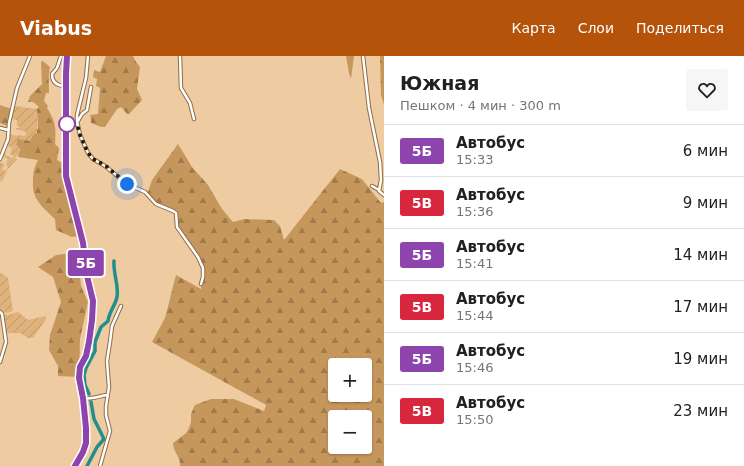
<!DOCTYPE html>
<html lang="ru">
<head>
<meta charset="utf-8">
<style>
	body { margin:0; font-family:"DejaVu Sans",sans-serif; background:#f6f6f6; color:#202124; height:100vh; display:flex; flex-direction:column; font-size:15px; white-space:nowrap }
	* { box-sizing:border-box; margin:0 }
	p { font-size:13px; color:#757577 }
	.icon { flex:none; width:22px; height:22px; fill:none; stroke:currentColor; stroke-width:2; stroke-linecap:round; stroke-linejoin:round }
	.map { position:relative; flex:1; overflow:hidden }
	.panel { display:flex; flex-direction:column; background:#fff; width:360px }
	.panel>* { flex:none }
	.badge { padding:0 8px; border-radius:3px; font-size:14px; line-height:26px }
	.buttons { position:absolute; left:328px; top:302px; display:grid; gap:8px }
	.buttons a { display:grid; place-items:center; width:44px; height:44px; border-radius:4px; background:#fff; box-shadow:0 1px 3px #0004; font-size:20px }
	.you { position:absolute; width:20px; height:20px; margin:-10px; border:3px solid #fff; border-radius:50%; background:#1a73e8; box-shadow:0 0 0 6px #1a73e833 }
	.map>.badge { position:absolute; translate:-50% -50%; box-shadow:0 0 0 2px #fff }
	.round { display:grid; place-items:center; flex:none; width:42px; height:42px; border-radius:4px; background:#f6f6f6 }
	.headline { display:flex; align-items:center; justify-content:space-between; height:68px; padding:0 16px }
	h1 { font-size:19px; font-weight:800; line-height:30px }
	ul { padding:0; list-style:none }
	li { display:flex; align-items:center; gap:12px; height:52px; padding:0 16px; border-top:1px solid #e0e0e0 }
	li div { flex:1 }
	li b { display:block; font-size:15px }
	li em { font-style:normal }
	li .badge { min-width:44px; font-weight:700; text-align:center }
	header { display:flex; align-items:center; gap:24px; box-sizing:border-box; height:56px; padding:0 20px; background:#b45309; color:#fff }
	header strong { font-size:19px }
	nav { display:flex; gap:22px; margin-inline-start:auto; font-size:14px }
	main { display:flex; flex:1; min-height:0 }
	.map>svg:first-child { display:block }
</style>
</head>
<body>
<header>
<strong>Viabus</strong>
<nav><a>Карта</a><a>Слои</a><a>Поделиться</a></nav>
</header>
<main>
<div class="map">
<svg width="384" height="410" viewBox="0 0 384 410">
	<defs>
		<pattern id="forest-firs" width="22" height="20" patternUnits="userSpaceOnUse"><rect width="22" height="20" fill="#c6975c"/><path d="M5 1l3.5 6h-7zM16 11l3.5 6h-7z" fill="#a17a4a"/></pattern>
		<pattern id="garden-furrows" width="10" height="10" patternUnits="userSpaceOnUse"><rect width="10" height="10" fill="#e0b27b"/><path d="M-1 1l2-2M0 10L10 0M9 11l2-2" fill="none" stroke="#c09869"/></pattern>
	</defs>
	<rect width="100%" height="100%" fill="#efcba2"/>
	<path fill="url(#forest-firs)" fill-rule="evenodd" d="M106,0H133L136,6L140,11L137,33L142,44L128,59L121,51L117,53L105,71H101L91,67V64L90,59L98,58L100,32L96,30L97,23L93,21L94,14L100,16Z
		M346,0H354L351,23L349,17Z
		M380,0H384V49L381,39Z
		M43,5L50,11C48,17 49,30 49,37H46L44,45L48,50L47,52C56,66 56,72 55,88L59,92L57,104L64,108L68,136L67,137V140H70L78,172L79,180L72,181L56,174L55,163C43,151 32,144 33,126C33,117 34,112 38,104L18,101L20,93L16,89L17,83L34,78L38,73L37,53L39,51L33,46H28L30,40L42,28L41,6Z
		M0,49L12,53L7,70L0,67Z
		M178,88L192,111L208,129L222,153L233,166L244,163L274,164L280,170L284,184L340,113L362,123L381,147L384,146V410H180C181,401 173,396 173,387L186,377L189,372L191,366V358L195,349L211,343H234L264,355L266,349L152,286L165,262L176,219L201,233L203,212L176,168V157L160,151L147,139L152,124ZM335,309H365V339H335ZM335,361H365V391H335Z
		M71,197L79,212L81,230L88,246L80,283L79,321L58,320V310L49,294L50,279L61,246L53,221L38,211L56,199Z"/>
	<path fill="url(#garden-furrows)" d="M15,50L37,53V77L34,78L30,85L17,83L16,89L19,91V100H16L15,102L17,103L7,114L3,124L0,126V106L5,109L2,113L5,115L8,112L6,108L8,103L4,101L1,105L0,104L4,96L6,97L5,99L13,102L14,100L10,98L12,92L7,89L9,78L18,80V79L25,80L26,78V76L16,73V72H20L19,70H17V64L11,63Z
		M1,217L8,222L13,255L7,257L0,256V218Z
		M18,256L28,264L46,260V263L33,282H28L20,277H6L3,258L8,259Z"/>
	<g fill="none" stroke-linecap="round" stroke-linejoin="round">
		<path stroke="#21908c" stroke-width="3.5" d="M89,338L85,329L84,319L86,312L95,295V286L101,271L108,265C109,256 115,250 117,241C119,230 113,217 114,205
			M87,410L97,391L104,383L94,363L91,346"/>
		<defs>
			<path id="street" d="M61,0L57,12L52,18C52,27 58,30 66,30
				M88,0L86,22L77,59V65L80,79L88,97L93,103L105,110L127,128L145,136L156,148L173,155L176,157L177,171L198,201L203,212V221L201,228
				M180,0L181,32L190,47L194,63
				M363,0L369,52L380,106L381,124L379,135L384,139
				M78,65L82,58L87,54L91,31
				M67,67L72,69L77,68
				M0,72L8,74
				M0,103L8,83L9,67L17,32L30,0
				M372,130L379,134
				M0,256L2,258L6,286L0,306
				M75,410C77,404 82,399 85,393C90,378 84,358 83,342C91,344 99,340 107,339
				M100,410L110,375L106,359V350L109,331L107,305L110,286L112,270L121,250"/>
			<path id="secondary" d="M67,0L66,18V120L83,187L87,220L93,245L92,264L89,286L86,300L80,311L79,321L83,342"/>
		</defs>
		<use href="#street" stroke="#8d6d47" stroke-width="4.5"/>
		<use href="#secondary" stroke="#8d6d47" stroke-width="5.5"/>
		<use href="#street" stroke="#fff" stroke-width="2.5"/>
		<use href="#secondary" stroke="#f9dade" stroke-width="3.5"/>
	</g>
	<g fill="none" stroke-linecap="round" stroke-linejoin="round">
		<defs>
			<path id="line" d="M67,0L66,18V120L83,187L87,220L93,245L92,264L89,286L86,300L80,311L79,322L83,342L86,372V387L83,396L75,410"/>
		</defs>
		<use href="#line" stroke="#fff" stroke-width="9"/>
		<use href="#line" stroke="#8e44ad" stroke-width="6"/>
		<path stroke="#271a0a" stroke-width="4" stroke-dasharray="0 7.2" d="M67,68H77L80,79L88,97L93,103L106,110L127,128"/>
	</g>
	<circle fill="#fff" stroke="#8e44ad" stroke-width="2" cx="67" cy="68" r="8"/>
</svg>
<div class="buttons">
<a>+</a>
<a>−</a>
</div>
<div class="you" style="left:127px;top:128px"></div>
<b class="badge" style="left:86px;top:207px;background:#8e44ad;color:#fff">5Б</b>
</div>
<section class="panel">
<div class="headline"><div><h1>Южная</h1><p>Пешком · 4 мин · 300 m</p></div><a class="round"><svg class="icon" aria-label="heart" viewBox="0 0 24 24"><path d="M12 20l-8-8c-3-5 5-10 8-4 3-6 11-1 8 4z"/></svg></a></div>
<ul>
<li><span class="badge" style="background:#8e44ad;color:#fff">5Б</span><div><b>Автобус</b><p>15:33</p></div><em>6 мин</em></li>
<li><span class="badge" style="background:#d7263d;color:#fff">5В</span><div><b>Автобус</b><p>15:36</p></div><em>9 мин</em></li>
<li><span class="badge" style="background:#8e44ad;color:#fff">5Б</span><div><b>Автобус</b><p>15:41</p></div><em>14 мин</em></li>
<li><span class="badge" style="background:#d7263d;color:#fff">5В</span><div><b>Автобус</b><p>15:44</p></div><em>17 мин</em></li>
<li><span class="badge" style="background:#8e44ad;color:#fff">5Б</span><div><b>Автобус</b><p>15:46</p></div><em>19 мин</em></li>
<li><span class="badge" style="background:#d7263d;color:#fff">5В</span><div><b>Автобус</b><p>15:50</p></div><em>23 мин</em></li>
</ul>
</section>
</main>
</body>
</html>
